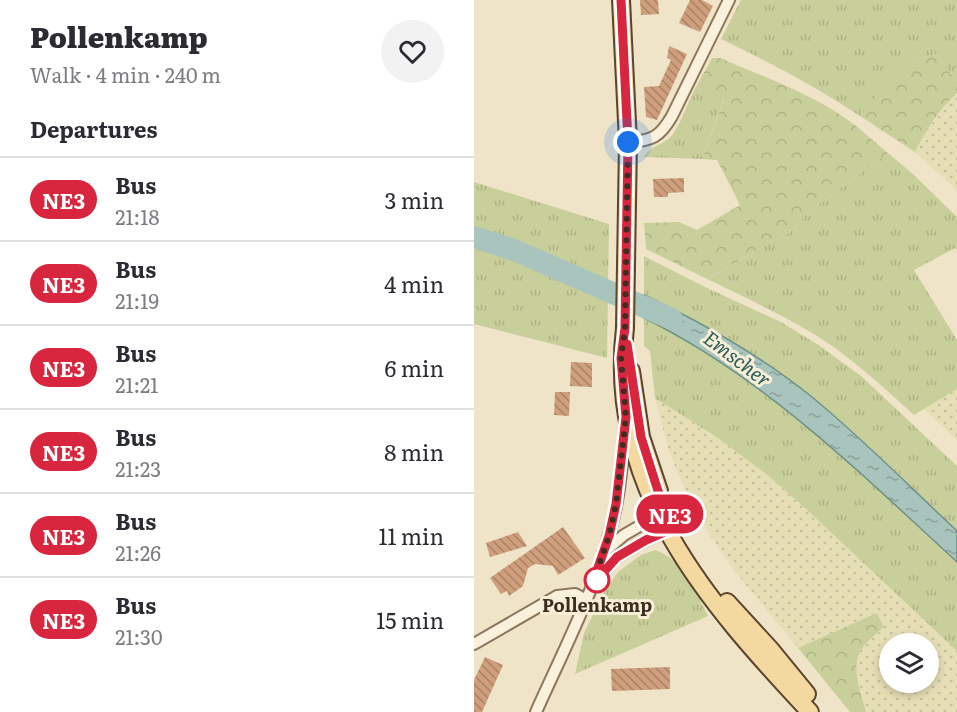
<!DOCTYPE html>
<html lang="en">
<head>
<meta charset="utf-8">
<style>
	body { margin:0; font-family:Literata,serif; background:#f2f2f3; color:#2b2b33; height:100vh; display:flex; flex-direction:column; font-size:22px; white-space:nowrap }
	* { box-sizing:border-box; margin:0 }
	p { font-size:20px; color:#7c7c81 }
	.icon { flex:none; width:33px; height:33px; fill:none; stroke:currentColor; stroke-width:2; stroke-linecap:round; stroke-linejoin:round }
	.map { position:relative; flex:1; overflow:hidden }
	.panel { display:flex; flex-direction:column; background:#fff; width:474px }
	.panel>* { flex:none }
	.badge { padding:0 12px; border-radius:20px; font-size:21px; line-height:39px }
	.controls { position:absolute; left:405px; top:633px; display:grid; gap:12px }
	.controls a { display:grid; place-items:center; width:60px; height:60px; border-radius:50%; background:#fff; box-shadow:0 3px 9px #0003; font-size:30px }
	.you { position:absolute; width:30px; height:30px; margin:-15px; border:4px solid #fff; border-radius:50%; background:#1a73e8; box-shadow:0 0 0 9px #1a73e833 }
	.map>.badge { position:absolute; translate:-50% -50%; box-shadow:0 0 0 3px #fff }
	h2 { padding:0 30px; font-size:22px; line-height:54px }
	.round { display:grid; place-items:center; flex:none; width:63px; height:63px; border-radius:32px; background:#f2f2f3 }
	.headline { display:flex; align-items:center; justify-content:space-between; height:102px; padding:0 30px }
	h1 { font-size:28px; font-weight:800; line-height:45px }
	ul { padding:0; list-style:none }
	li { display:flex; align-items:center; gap:18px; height:84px; padding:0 30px; border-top:2px solid #e1e1e2 }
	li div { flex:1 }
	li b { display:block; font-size:22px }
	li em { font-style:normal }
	li .badge { min-width:66px; font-weight:700; text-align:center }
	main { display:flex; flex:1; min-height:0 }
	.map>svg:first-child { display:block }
</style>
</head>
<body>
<main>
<section class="panel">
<div class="headline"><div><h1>Pollenkamp</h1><p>Walk · 4 min · 240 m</p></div><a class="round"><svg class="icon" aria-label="heart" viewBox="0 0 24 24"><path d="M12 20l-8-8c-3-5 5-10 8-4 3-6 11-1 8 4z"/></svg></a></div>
<h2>Departures</h2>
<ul>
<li><span class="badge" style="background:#d7263d;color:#fff">NE3</span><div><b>Bus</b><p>21:18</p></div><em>3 min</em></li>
<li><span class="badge" style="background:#d7263d;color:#fff">NE3</span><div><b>Bus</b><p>21:19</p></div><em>4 min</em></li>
<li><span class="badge" style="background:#d7263d;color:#fff">NE3</span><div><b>Bus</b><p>21:21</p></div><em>6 min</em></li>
<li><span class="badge" style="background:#d7263d;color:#fff">NE3</span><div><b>Bus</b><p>21:23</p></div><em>8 min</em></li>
<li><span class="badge" style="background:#d7263d;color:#fff">NE3</span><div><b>Bus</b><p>21:26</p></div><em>11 min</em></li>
<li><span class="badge" style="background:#d7263d;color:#fff">NE3</span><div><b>Bus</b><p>21:30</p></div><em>15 min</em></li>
</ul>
</section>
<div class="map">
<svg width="483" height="712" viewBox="0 0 483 712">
	<defs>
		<pattern id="farmland-dots" width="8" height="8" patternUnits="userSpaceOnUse" patternTransform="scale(1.5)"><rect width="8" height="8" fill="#e6deb5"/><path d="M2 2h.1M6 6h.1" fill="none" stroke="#c6bf9b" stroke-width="1.8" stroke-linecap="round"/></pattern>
		<pattern id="grass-tufts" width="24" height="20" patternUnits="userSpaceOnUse" patternTransform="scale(1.5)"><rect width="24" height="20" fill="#c9cf9b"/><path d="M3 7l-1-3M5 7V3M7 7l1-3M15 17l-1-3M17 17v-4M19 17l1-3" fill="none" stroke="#aeb285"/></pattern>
		<pattern id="forest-crowns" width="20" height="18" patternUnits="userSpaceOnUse" patternTransform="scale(1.5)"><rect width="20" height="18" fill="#c9cf9b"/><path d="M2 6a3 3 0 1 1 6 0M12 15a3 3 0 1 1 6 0" fill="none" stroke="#aeb285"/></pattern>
		<pattern id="water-ripples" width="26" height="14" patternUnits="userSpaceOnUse" patternTransform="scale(1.5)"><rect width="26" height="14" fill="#a9c4bc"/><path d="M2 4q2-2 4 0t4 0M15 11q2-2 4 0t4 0" fill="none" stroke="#8ba098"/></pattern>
		<pattern id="building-back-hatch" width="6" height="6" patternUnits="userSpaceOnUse" patternTransform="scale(1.5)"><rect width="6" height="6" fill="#cf9f7d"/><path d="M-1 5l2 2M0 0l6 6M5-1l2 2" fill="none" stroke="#a98266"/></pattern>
	</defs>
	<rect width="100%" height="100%" fill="#f0e4c8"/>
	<path fill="url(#farmland-dots)" fill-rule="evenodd" d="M483,93V190L441,152L451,132L474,102Z
		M483,389V440L450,409Z
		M181,398L244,438L296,477L332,509L483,651V712H392L383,677L382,659L389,646L410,628L403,613L324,648L259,569L225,518L204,474L194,448ZM416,644H454V682H416Z"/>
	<path fill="url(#grass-tufts)" d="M267,0H483V81L469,65L463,54C428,59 408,92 386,116C342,87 295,62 247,39Z
		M222,87L250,99L228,159L170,157C176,145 191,145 199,134C208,121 214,102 222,87Z
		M414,153L440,175L483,217V251L481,248L440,270L483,340V389L440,415C409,387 378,358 343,336C308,314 270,297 233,279L319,230L334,212Z
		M0,182L135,224L133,358L0,324Z
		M170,256L231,287L307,322L346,346L387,376L483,466V531C448,498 413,462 376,430C314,376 244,331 170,295Z
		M170,318C290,377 386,473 483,562V651L332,509L296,477L244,438L181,398L176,351L170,346Z
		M181,550C210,559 222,591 234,616L101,674L110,633L132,589L145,571L167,555Z"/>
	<path fill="url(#forest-crowns)" d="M463,54L469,65L483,81V93C465,109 452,130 441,152L386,116C408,91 428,59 463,54Z
		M238,58H246C292,78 342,95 382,126C393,135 403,144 414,153L334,212L319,230L233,279L172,249L170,223L205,222L223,230L266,205L243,160L228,159L250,100L222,87Z
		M403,613L410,627C403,634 394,640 389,647C375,666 387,692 392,712H376L324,648Z"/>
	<path fill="url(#water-ripples)" stroke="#6f938a" stroke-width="1.5" d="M170,295C229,323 287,356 338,397C389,439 435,486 483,531V562C386,473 290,377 170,318Z"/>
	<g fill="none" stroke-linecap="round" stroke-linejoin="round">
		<path stroke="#a9c4bc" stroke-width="22" d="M0,237L40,250L198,319"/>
	</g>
	<path fill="url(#building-back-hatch)" d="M166,0H184L185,14L167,15Z
		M216,0H228L239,6L226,32L205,23Z
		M195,46L213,54L183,120L172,117L170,87L185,86L197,60L193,58Z
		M210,178V192L194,193V197H180L179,179Z
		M97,362L118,363V387L96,386Z
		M81,392H96L95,416L80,415Z
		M89,527L111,558L84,575L79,566L61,564L54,568L49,586L35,596L33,591L27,594L16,578Z
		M44,532L53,546L16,557L12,543Z
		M11,657L29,665L8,712H0V680Z
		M196,667V689L138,691L137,669Z"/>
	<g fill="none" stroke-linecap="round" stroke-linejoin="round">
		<defs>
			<path id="minor" d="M154,142C178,141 186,137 198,116L255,0
				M129,553L150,535L193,510
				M122,581L143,557L172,540L202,527
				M0,644L83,596L101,594L112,600
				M62,712C91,647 126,581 141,511C147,485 149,456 151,429"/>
			<path id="primary" d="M147,0L154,142L151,328C132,488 234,603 336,712
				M157,371L167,437L185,491
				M253,602L297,650L333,694"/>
		</defs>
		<use href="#minor" stroke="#8d765c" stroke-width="14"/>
		<use href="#primary" stroke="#5b4430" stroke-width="20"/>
		<use href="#minor" stroke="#faf1dc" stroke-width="10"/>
		<use href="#primary" stroke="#f3d9a0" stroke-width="16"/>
	</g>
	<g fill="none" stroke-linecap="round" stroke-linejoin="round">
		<defs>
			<path id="line" d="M147,0L154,142L151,328L147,358L152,417L142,504L135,536L118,585L143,557L172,540L202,527L184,491L167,437L153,344"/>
		</defs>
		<use href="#line" stroke="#fff" stroke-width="14"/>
		<use href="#line" stroke="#d7263d" stroke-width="9"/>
		<path stroke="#3d2e20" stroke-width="6" stroke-dasharray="0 10.8" d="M123,580L118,585L135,536L142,504L152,417L147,358L151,328L154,142"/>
	</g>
	<circle fill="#fff" stroke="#d7263d" stroke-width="3" cx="123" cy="580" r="12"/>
	<g text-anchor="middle" stroke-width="6" stroke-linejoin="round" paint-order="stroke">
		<g font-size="18" font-weight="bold" fill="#3d2e20" stroke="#f7eed8">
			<text x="123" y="612">Pollenkamp</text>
		</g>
		<g font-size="20" font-style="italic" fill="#2f5d5a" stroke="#f7eed8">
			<text transform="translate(263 359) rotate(37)" y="7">Emscher</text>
		</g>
	</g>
</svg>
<div class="controls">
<a><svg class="icon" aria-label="layers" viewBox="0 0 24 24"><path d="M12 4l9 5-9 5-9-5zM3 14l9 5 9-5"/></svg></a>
</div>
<div class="you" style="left:154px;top:142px"></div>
<b class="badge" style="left:196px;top:514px;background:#d7263d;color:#fff">NE3</b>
</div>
</main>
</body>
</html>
